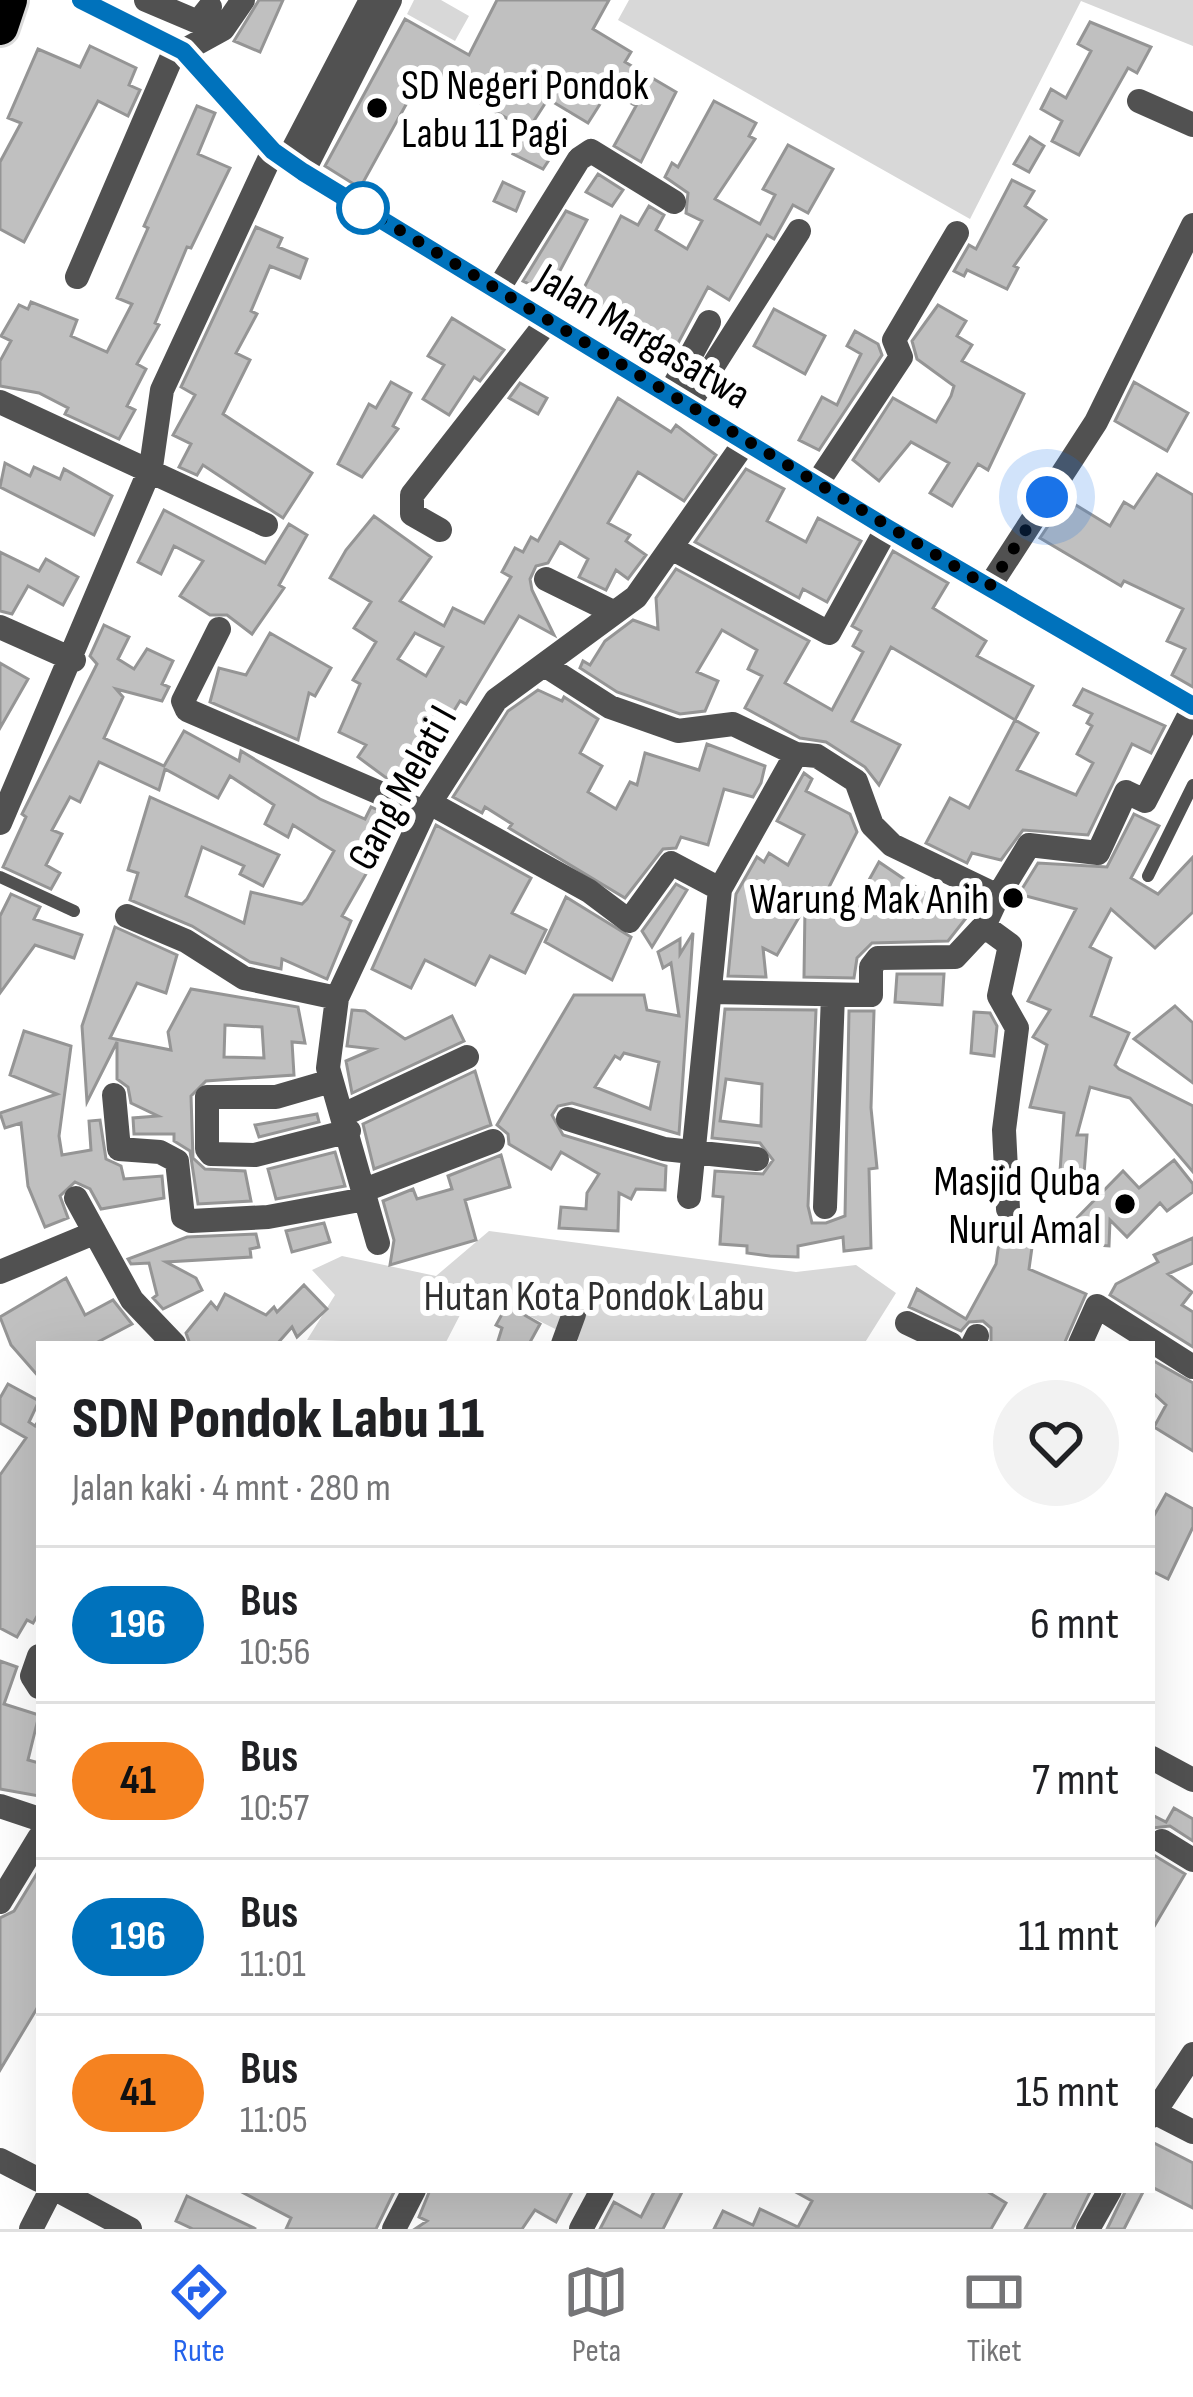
<!DOCTYPE html>
<html lang="id">
<head>
<meta charset="utf-8">
<style>
	body { margin:0; font-family:"Sofia Sans Condensed",sans-serif; background:#f2f2f2; color:#202124; height:100vh; display:flex; flex-direction:column; font-size:45px; white-space:nowrap }
	* { box-sizing:border-box; margin:0 }
	p { font-size:39px; color:#757577 }
	.icon { flex:none; width:66px; height:66px; fill:none; stroke:currentColor; stroke-width:2; stroke-linecap:round; stroke-linejoin:round }
	.map { position:relative; flex:1; overflow:hidden }
	.sheet { position:absolute; left:36px; top:1341px; width:1119px; height:852px; display:flex; flex-direction:column; background:#fff; border-radius:0px; box-shadow:0 12px 48px #0002 }
	.sheet>* { flex:none }
	.badge { padding:0 24px; border-radius:39px; font-size:42px; line-height:78px }
	.you { position:absolute; width:60px; height:60px; margin:-30px; border:9px solid #fff; border-radius:50%; background:#1a73e8; box-shadow:0 0 0 18px #1a73e833 }
	.map>.badge { position:absolute; translate:-50% -50%; box-shadow:0 0 0 6px #fff }
	.round { display:grid; place-items:center; flex:none; width:126px; height:126px; border-radius:63px; background:#f2f2f2 }
	.head { display:flex; align-items:center; justify-content:space-between; height:204px; padding:0 36px }
	h1 { font-size:57px; font-weight:800; line-height:90px }
	ul { padding:0; list-style:none }
	li { display:flex; align-items:center; gap:36px; height:156px; padding:0 36px; border-top:3px solid #e0e0e0 }
	li div { flex:1 }
	li b { display:block; font-size:45px }
	li em { font-style:normal }
	li .badge { min-width:132px; font-weight:700; text-align:center }
	.tab-bar { display:flex; justify-content:space-around; align-items:center; height:168px; border-top:3px solid #e0e0e0; background:#fff; font-size:33px; color:#757577 }
	.tab-bar a { display:grid; justify-items:center; gap:6px }
	.tab-bar .active { color:#2563eb }
	.map>svg:first-child { display:block }
</style>
</head>
<body>
<div class="map">
<svg width="1193" height="2229" viewBox="0 0 1193 2229">
	<rect width="100%" height="100%" fill="#fff"/>
	<path fill="#d8d8d8" d="M414,0H441L469,16L455,41L407,14Z
		M629,0H1193V46L1081,1L970,219L618,20Z
		M489,1231L796,1272L856,1265L896,1293L864,1344H585L474,1288L445,1344L307,1340L335,1295L312,1270L342,1256L436,1276Z"/>
	<path fill="#c0c0c0" stroke="#959595" stroke-width="3" fill-rule="evenodd" d="M259,0H283L260,52L234,41Z
		M497,0H609L593,29L631,52L625,62L676,92L641,162L614,146L636,106L609,90L588,123L548,99L528,130L424,72L360,188L325,166L405,19L469,55Z
		M1090,22L1151,47L1137,73L1128,68L1079,155L1052,141L1062,121L1041,109L1051,89L1066,98L1091,51L1078,44Z
		M90,46L136,68L129,85L140,90L128,116L98,101L24,242L0,229V162L21,123L8,118L38,49L80,67Z
		M714,101L756,123L749,136L755,139L715,199L760,224L775,195L763,189L788,145L833,169L808,213L793,205L774,239L767,235L729,300L708,287L676,347L608,317L603,327L572,311L621,216L638,225L649,206L664,215L656,230L687,249L702,221L686,213L688,193L665,177L672,163L678,167Z
		M197,106L215,113L198,154L230,168L191,248L187,247L155,323L159,325L137,364L146,369L127,406L135,410L119,439L65,414L68,408L39,393L0,386V361L11,341L1,336L19,305L28,309L31,302L77,320L71,336L107,352L132,304L117,298L148,228L144,226Z
		M532,125L560,143L543,169L513,154Z
		M1030,137L1044,146L1029,172L1014,164Z
		M598,174L623,190L612,206L586,192Z
		M1012,180L1034,191L1025,206L1046,220L1014,266L1018,268L1007,289L967,270L964,276L954,271L969,245L976,249Z
		M503,182L524,192L516,211L494,201Z
		M566,211L587,220L548,293L523,281Z
		M256,227L282,238L278,247L307,259L300,278L270,266L251,311L257,314L236,353L250,360L223,414L312,473L283,518L203,465L197,475L179,467L191,444L173,435L195,395L181,387Z
		M938,305L966,321L957,336L972,345L962,361L1024,394L988,470L978,464L952,506L930,493L949,463L911,442L879,481L853,460L893,398L936,422L951,396L954,386L917,359L912,341Z
		M774,309L825,336L805,374L754,346Z
		M452,318L504,350L480,381L474,377L449,415L423,399L444,365L428,356Z
		M855,331L878,344L882,355L819,450L799,440L822,397L837,405L861,354L847,346Z
		M391,382L411,393L393,426L398,429L362,477L338,464L369,404L376,408Z
		M1134,382L1188,413L1167,451L1115,421Z
		M520,383L547,398L538,414L509,398Z
		M618,398L671,432L676,425L716,455L684,501L638,472L608,523L630,535L626,541L646,555L628,579L616,570L606,590L579,577L588,559L560,542L548,563L536,566L530,579L532,590L554,635L519,616L466,704L460,701L441,732L426,723L407,755L426,764L412,789L385,777L358,757L366,745L339,732L360,684L353,680L376,642L354,628L371,602L330,578L346,550L374,516L431,557L400,601L444,626L453,608L484,623L511,577L502,572L515,548L523,552L531,537L538,541ZM415,633L443,647L426,676L398,659Z
		M5,463L30,476L34,467L60,479L64,469L112,496L94,535L0,487Z
		M746,469L784,489L767,521L806,542L818,518L861,541L827,602L803,589L799,598L695,542Z
		M1157,474L1193,495V687L1172,675L1185,649L1167,641L1183,609L1124,581L1121,586L1040,538L1066,499L1110,526L1124,502L1134,508Z
		M164,510L265,563L289,524L307,535L279,585L284,588L252,634L227,615H210L180,596L203,561L174,546L161,574L138,562Z
		M893,551L948,583L933,608L986,641L977,656L1033,686L1015,720L891,647L852,721L900,745L879,785L865,767L826,742L800,738L745,708L762,676L748,669L757,650L722,630L697,672L718,681L705,711L680,714L617,692L580,668L583,661L590,665L605,641L633,620L658,629L656,598L676,569L809,641L785,683L832,710L863,652L853,646L861,631L852,626Z
		M0,552L39,571L46,559L78,577L63,605L28,586L12,614L0,611Z
		M104,625L129,637L118,659L134,669L147,649L173,661L162,684L169,687L162,701L116,689L123,697L104,738L164,766L184,731L239,761L241,751L320,799L365,819L371,807L389,815L370,849L378,853L342,916L351,921L327,979L282,959L281,969L250,962L192,926L130,900L138,873L128,870L150,797L279,855L263,886L240,874L244,866L202,847L186,896L244,923L251,892L302,904L307,899L334,851L293,825L288,837L265,824L274,805L230,776L218,798L165,769L159,790L99,762L80,802L70,797L52,830L62,834L46,865L60,873L51,889L3,867L26,817L22,814L97,664L90,656Z
		M270,633L331,668L315,696L309,693L298,740L210,702L219,668L246,675Z
		M0,663L28,679L0,728Z
		M1083,689L1165,726L1151,753L1132,744L1088,835L1023,830L1001,860L972,853L967,863L926,843L950,798L969,808L1015,720L1038,733L1017,770L1076,795L1093,763L1077,754L1092,726L1087,723L1092,714L1074,705Z
		M538,690L562,701L564,697L598,719L580,753L602,766L588,792L616,809L630,782L637,785L645,753L699,770L707,744L765,766L761,783L753,797L724,789L708,845L681,837L676,848L663,849L625,898L509,828L512,824L485,807L482,813L453,797L508,711Z
		M804,773L812,779L806,791L850,814L857,832L827,891L854,907L879,862L944,906L950,895L974,908L948,941L872,943L857,958L854,978L804,977L805,907L777,955L763,948L766,977L728,976L736,894L757,857L764,862L769,853L788,865L804,835L777,821Z
		M1134,814L1159,826L1131,878L1158,894L1193,857V912L1155,948L1111,909L1090,947L1111,958L1091,1016L1129,1033L1115,1065L1119,1069L1193,1106V1172L1130,1098L1090,1087L1077,1135H1087L1084,1174L1060,1172L1064,1113L1030,1107L1047,1045L1033,1037L1050,1010L1028,1001L1076,909L1026,896L1019,908L1012,905L1038,863L1107,867Z
		M436,825L531,878L512,913L546,930L525,973L490,956L475,985L425,960L411,988L372,969Z
		M676,884L687,890L652,947L642,931Z
		M11,894L40,907L34,919L82,935L74,958L35,945L0,993V916Z
		M566,897L631,937L612,980L545,942Z
		M115,927L177,955L166,993L137,983L110,1038L171,1050L168,1032L191,989L298,1007L305,1043L292,1042L294,1075L206,1081L191,1096L193,1158L205,1169L245,1171L251,1201L198,1204L190,1151L174,1141V1134H134L133,1118L158,1116L131,1103L128,1087L117,1079V1042L87,1102L82,1026ZM225,1025L262,1027L264,1058L224,1057Z
		M693,933L679,1134L572,1103L558,1106L552,1115L563,1135L666,1166L665,1190L636,1189L631,1199L619,1193L618,1231L559,1228L561,1207L586,1209L587,1193L599,1174L561,1152L551,1169L509,1144L508,1134L497,1125L574,995H644L647,1010L679,1016L671,963L663,968L658,952L680,939V954ZM624,1053L659,1062L650,1109L595,1087L615,1056L620,1059Z
		M897,974H944L942,1005L895,1002Z
		M1175,1006L1193,1023V1083L1134,1039Z
		M725,1009L816,1010L808,1206L812,1223H826L845,1216L849,1011H874L871,1108L877,1168L869,1169L871,1248L844,1251L843,1237L798,1246V1257L770,1256L747,1253V1246L720,1244L723,1197L713,1196L715,1171L763,1174L773,1160L760,1143L712,1138ZM726,1079L762,1084L761,1126L720,1121Z
		M352,1010L365,1011L405,1039L452,1016L464,1041L352,1093L346,1061L374,1049L347,1046Z
		M974,1012L990,1013L997,1026L994,1056L971,1053Z
		M24,1031L71,1046L59,1136L62,1155L91,1150L89,1121L100,1120L106,1159L121,1166L124,1179L162,1176L164,1198L101,1209L90,1189L75,1182L60,1196L68,1218L45,1227L28,1186L21,1123L5,1128L0,1113L57,1094L10,1075Z
		M475,1071L491,1125L374,1169L363,1124Z
		M317,1114L319,1122L259,1137L255,1125Z
		M335,1152L345,1186L276,1199L268,1169Z
		M501,1155L510,1187L465,1200L476,1240L390,1265L394,1240L383,1201L413,1189L417,1199L452,1189L448,1176Z
		M1174,1160L1193,1184V1192L1167,1211L1160,1203L1127,1237L1110,1220L1109,1246L1069,1243V1226L1123,1171L1139,1188Z
		M324,1223L330,1242L292,1252L286,1231Z
		M256,1234L259,1247L250,1249L251,1257L166,1262L196,1278L202,1290L163,1309L153,1298L157,1295L149,1263L131,1264L128,1259L187,1237Z
		M1000,1235L1033,1240L1029,1269L1086,1294L1064,1344H991V1328L983,1321L969,1322L961,1331L909,1307L917,1289L966,1319L996,1264Z
		M1193,1238V1263L1168,1274L1192,1292L1182,1305L1193,1312V1347L1110,1295L1116,1284L1158,1262L1154,1255Z
		M66,1278L85,1315L113,1300L132,1324L94,1344H39V1377L11,1345L0,1317Z
		M304,1285L327,1309L297,1337L292,1327L277,1344H190L186,1333L211,1302L217,1309L225,1294L266,1315L274,1307L277,1312Z
		M507,1305L540,1324L529,1344H497L502,1328L496,1325Z
		M1152,1360L1193,1383V1451L1154,1427L1166,1405L1152,1392Z
		M8,1384L39,1401L29,1422L35,1426L39,1420V1613L33,1623L27,1620L17,1637L0,1628V1475L26,1438L0,1423V1398Z
		M1166,1494L1193,1509V1527L1168,1579L1152,1571V1519Z
		M0,1661L17,1667L4,1704L39,1715L28,1760L39,1763V1796L0,1789Z
		M1174,1808L1193,1819V1841L1170,1826L1152,1828V1815L1166,1822Z
		M1152,1854L1185,1874L1152,1930Z
		M39,1870V2005L0,2070V1918L14,1911Z
		M1152,2142L1193,2163V2208L1152,2187Z
		M238,2190H395L376,2229H286L291,2218Z
		M430,2190H573L556,2222L535,2210L522,2229H415L427,2221L419,2217Z
		M655,2190H683L663,2229H600L614,2202L641,2217Z
		M792,2190H985L1006,2203L991,2229H714L723,2211L753,2225L760,2209L798,2227L812,2201Z
		M1047,2190H1091L1072,2229H1025Z
		M1126,2190H1144L1124,2229H1107Z
		M187,2196L256,2229H193L176,2221Z"/>
	<g fill="none" stroke-linecap="round" stroke-linejoin="round">
		<defs>
			<path id="motorway" d="M0,27L9,0"/>
		</defs>
		<use href="#motorway" stroke="#dbdbdb" stroke-width="42"/>
		<path stroke="#515151" stroke-width="12" d="M1148,876L1193,785
			M0,877L74,911"/>
		<path stroke="#515151" stroke-width="24" d="M146,0L198,22L210,7
			M183,51L223,29L243,0
			M1139,101L1193,125
			M287,161L371,0
			M303,172L390,0
			M77,277L176,47
			M497,291L579,159L591,151L674,202
			M669,395L709,322
			M0,402L266,525
			M687,407L799,231
			M816,485L901,357L894,340L957,233
			M440,530L412,514V495L547,322
			M673,549L829,633L887,528
			M546,579L613,612
			M989,587L1096,422L1193,225
			M0,627L74,660
			M219,629L183,701L187,710L424,812
			M546,666L610,707L678,731L733,724L796,754L817,756L856,781L872,825L892,845L998,896L1029,845L1098,853L1126,792L1145,801L1193,708
			M430,803L589,891L629,921L671,863L720,889
			M0,823L151,467L162,390L273,151
			M127,916L186,941L244,978L337,998
			M984,926L1010,945L999,996L1017,1028L1004,1130L1008,1209
			M712,992L871,995V967L878,958L955,957L984,926L998,896
			M331,1081L276,1097H207V1149L211,1154L255,1155L349,1131
			M114,1095L119,1149L160,1152L177,1161L183,1217L191,1221L268,1217L365,1199
			M343,1115L467,1057
			M568,1119L664,1149L757,1159
			M362,1191L493,1141
			M689,1197L720,889L796,754
			M76,1198L132,1300L174,1344
			M825,1207L833,995
			M378,1243L328,1068L337,998L424,812L496,700L636,597L745,442
			M0,1272L94,1233
			M907,1323L951,1344
			M563,1344L574,1314
			M973,1344L977,1336
			M1080,1344L1097,1306L1193,1367
			M39,1656L32,1676L39,1687
			M1152,1758L1193,1780
			M0,1806L39,1819
			M1162,1841L1193,1860
			M0,1902L39,1838
			M1154,2112L1193,2132
			M1152,2116L1193,2054
			M0,2160L39,2180
			M57,2190L130,2229
			M31,2229L51,2190
			M394,2229L414,2190
			M581,2229L602,2190
			M1088,2229L1110,2190"/>
		<path stroke="#515151" stroke-width="24" d="M81,0L183,51L273,151L303,172L887,528L1193,706"/>
		<use href="#motorway" stroke="#000" stroke-width="36"/>
	</g>
	<g fill="none" stroke-linecap="round" stroke-linejoin="round">
		<defs>
			<path id="line" d="M81,0L183,51L273,151L303,172L887,528L1193,706"/>
		</defs>
		<use href="#line" stroke="#fff" stroke-width="27"/>
		<use href="#line" stroke="#0072bc" stroke-width="18"/>
		<path stroke="#000" stroke-width="12" stroke-dasharray="0 21.6" d="M363,208L989,587L1047,497"/>
	</g>
	<g fill="#000" stroke="#fff" stroke-width="4.5">
		<circle cx="377" cy="108" r="12"/>
		<circle cx="1013" cy="898" r="12"/>
		<circle cx="1125" cy="1204" r="12"/>
	</g>
	<circle fill="#fff" stroke="#0072bc" stroke-width="6" cx="363" cy="208" r="24"/>
	<g text-anchor="middle" stroke-width="12" stroke-linejoin="round" paint-order="stroke">
		<g font-size="42" fill="#000" stroke="#fff" text-anchor="end">
			<text x="401" y="99" text-anchor="start">SD Negeri Pondok<tspan x="401" dy="48">Labu 11 Pagi</tspan></text>
			<text x="989" y="913">Warung Mak Anih</text>
			<text x="1101" y="1195">Masjid Quba<tspan x="1101" dy="48">Nurul Amal</tspan></text>
		</g>
		<g font-size="42" fill="#000" stroke="#fff">
			<text transform="translate(644 335) rotate(31)" y="15">Jalan Margasatwa</text>
			<text transform="translate(401 787) rotate(-61)" y="15">Gang Melati I</text>
		</g>
		<g font-size="42" fill="#2f2f2f" stroke="#fff">
			<text x="594" y="1310">Hutan Kota Pondok Labu</text>
		</g>
	</g>
</svg>
<div class="you" style="left:1047px;top:497px"></div>
<section class="sheet">
<div class="head"><div><h1>SDN Pondok Labu 11</h1><p>Jalan kaki · 4 mnt · 280 m</p></div><a class="round"><svg class="icon" aria-label="heart" viewBox="0 0 24 24"><path d="M12 20l-8-8c-3-5 5-10 8-4 3-6 11-1 8 4z"/></svg></a></div>
<ul>
<li><span class="badge" style="background:#0072bc;color:#fff">196</span><div><b>Bus</b><p>10:56</p></div><em>6 mnt</em></li>
<li><span class="badge" style="background:#f58220;color:#111">41</span><div><b>Bus</b><p>10:57</p></div><em>7 mnt</em></li>
<li><span class="badge" style="background:#0072bc;color:#fff">196</span><div><b>Bus</b><p>11:01</p></div><em>11 mnt</em></li>
<li><span class="badge" style="background:#f58220;color:#111">41</span><div><b>Bus</b><p>11:05</p></div><em>15 mnt</em></li>
</ul>
</section>
</div>
<nav class="tab-bar">
<a class="active"><svg class="icon" aria-label="directions" viewBox="0 0 24 24"><path d="M12 3l9 9-9 9-9-9zM9 14v-3h6M13 9l2 2-2 2"/></svg>Rute</a>
<a><svg class="icon" aria-label="map" viewBox="0 0 24 24"><path d="M3 6l6-2 6 2 6-2v14l-6 2-6-2-6 2zM9 4v14M15 6v14"/></svg>Peta</a>
<a><svg class="icon" aria-label="tickets" viewBox="0 0 24 24"><path d="M3 7h18v10H3zM15 7v10"/></svg>Tiket</a>
</nav>
</body>
</html>
